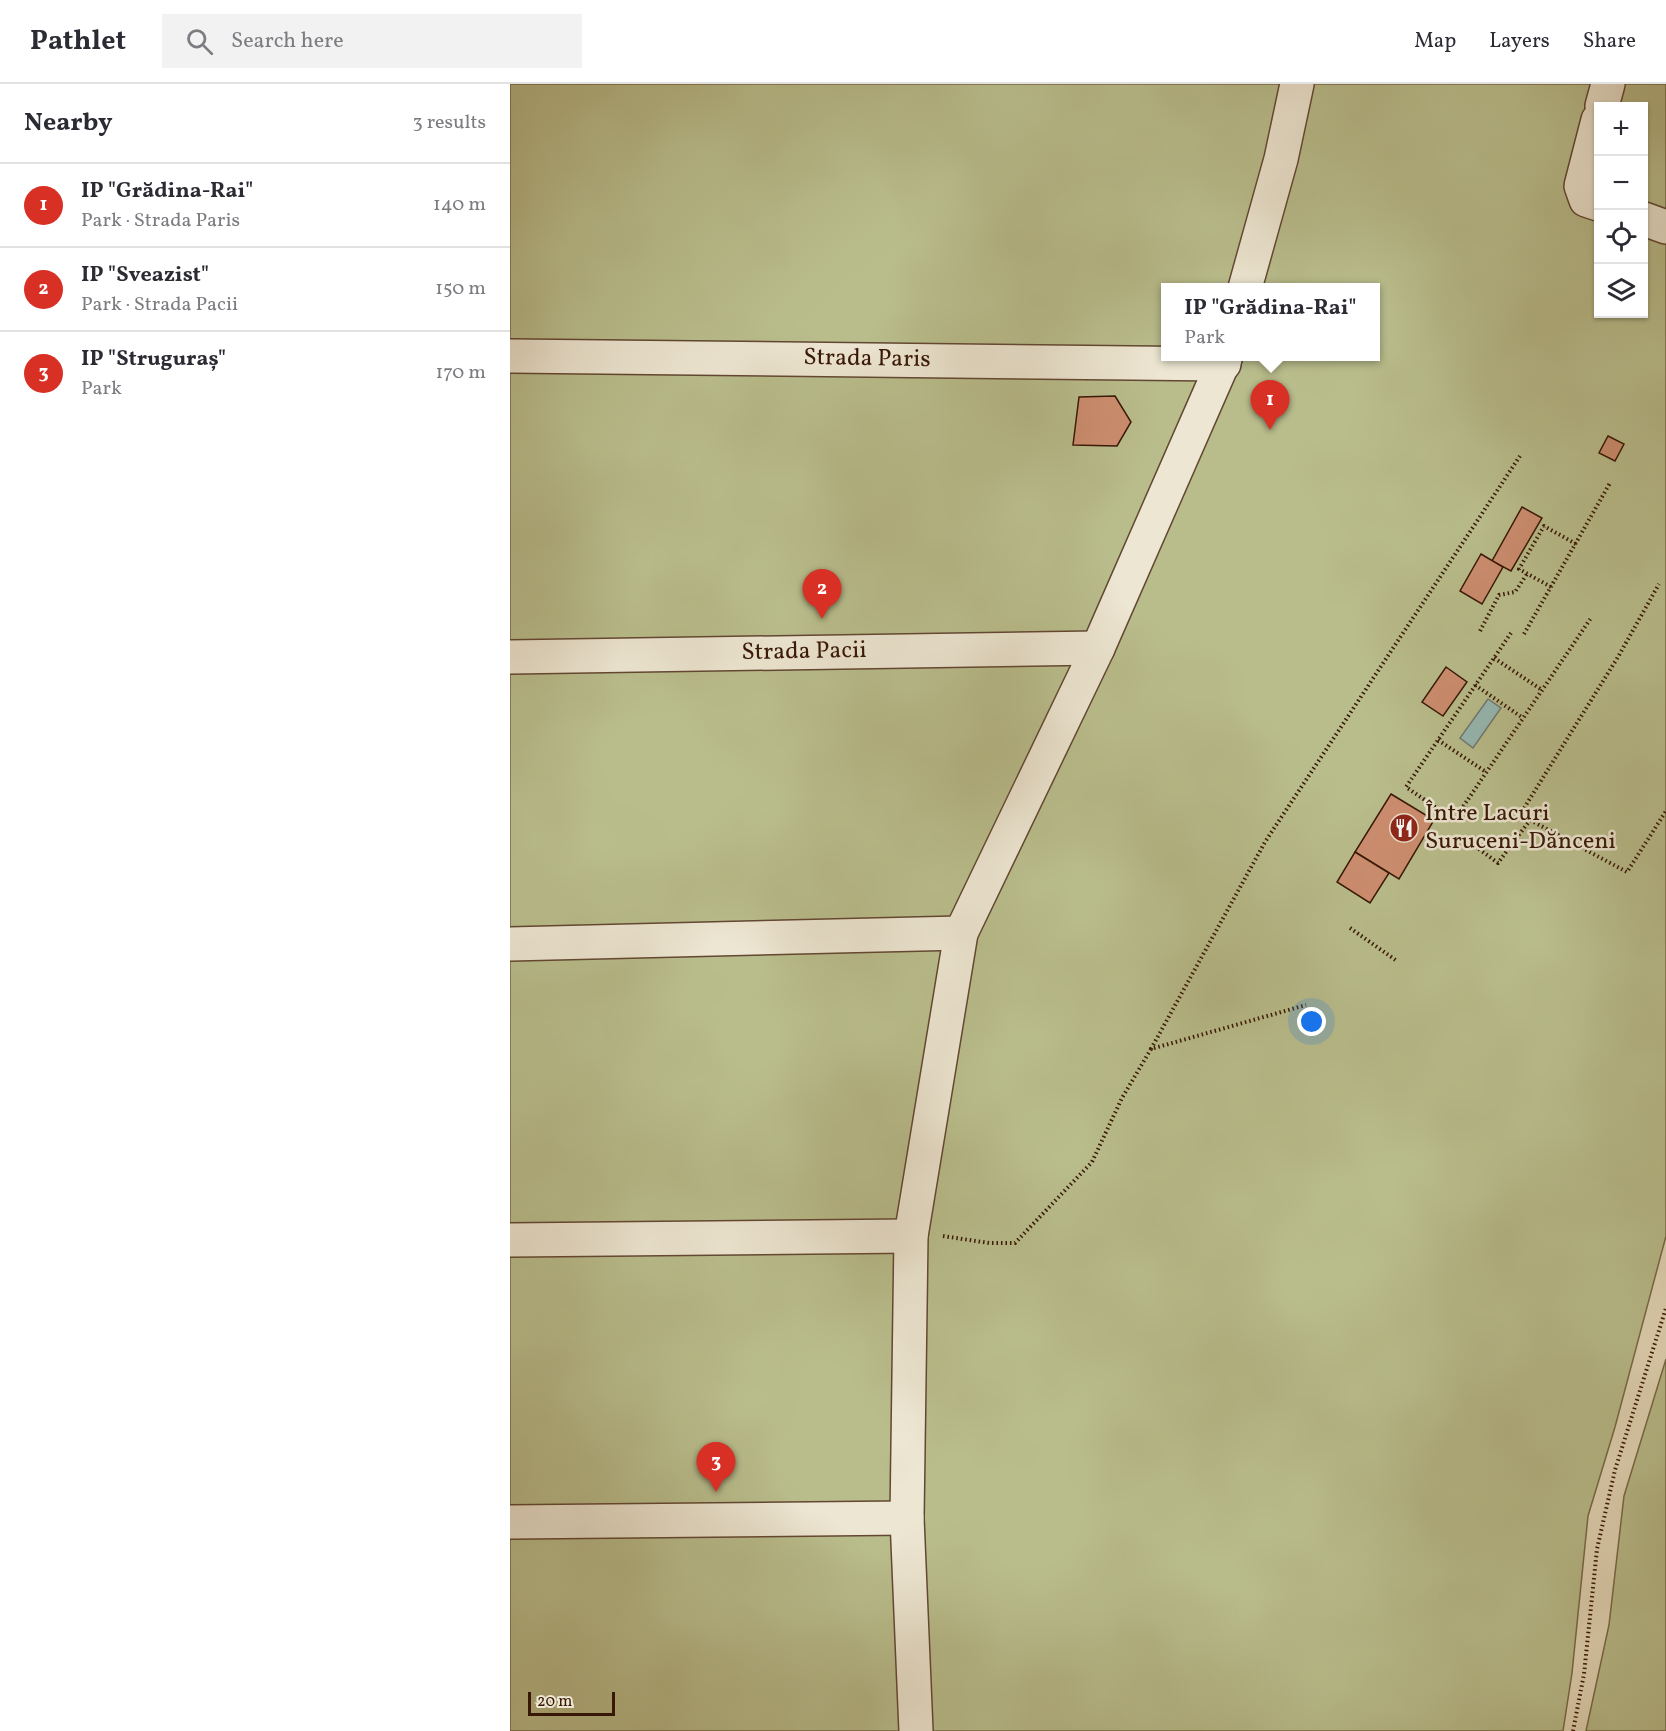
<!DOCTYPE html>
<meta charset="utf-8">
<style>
:root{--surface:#fff;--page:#f2f2f3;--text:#2b2b33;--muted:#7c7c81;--line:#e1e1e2;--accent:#d93025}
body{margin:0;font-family:Vollkorn,serif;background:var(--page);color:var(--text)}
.controls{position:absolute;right:18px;top:18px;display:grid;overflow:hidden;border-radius:0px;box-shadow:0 2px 4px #0004}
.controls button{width:54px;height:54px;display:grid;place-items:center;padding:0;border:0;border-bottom:2px solid var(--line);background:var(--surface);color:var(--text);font:30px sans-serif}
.scale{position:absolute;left:18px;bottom:15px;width:87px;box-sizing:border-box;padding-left:6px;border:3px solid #371705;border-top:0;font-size:16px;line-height:21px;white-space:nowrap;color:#371705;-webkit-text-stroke:4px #ede6d2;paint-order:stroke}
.you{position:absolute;left:802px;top:938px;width:21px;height:21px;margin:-15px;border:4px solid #fff;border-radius:50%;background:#1a73e8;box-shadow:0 0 0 9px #1a73e833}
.badge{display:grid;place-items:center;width:39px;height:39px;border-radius:50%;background:var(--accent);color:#fff;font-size:20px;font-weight:700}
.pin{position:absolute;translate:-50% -50px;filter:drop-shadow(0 2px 3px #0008)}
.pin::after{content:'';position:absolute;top:32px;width:21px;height:18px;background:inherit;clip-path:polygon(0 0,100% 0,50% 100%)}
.popup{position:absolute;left:651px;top:199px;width:219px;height:78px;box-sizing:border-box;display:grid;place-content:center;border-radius:0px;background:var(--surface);filter:drop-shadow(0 2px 4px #0005);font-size:20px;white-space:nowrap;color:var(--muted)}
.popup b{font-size:22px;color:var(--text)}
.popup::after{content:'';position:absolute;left:50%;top:100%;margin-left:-12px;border:12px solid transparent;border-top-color:var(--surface)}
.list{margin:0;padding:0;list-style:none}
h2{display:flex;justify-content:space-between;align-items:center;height:78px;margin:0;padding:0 24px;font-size:26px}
h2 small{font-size:20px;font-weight:400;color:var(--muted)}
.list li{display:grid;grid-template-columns:39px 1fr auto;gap:18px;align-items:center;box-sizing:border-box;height:84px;padding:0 24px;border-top:2px solid var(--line)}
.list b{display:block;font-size:22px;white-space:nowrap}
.list p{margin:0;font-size:20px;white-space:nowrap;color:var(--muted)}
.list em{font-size:20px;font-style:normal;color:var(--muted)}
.icon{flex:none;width:33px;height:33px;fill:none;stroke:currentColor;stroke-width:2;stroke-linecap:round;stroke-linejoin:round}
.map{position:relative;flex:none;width:1156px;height:1647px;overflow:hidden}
header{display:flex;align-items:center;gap:36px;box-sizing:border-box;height:84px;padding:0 30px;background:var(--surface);border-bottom:2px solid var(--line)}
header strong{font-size:28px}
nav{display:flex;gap:33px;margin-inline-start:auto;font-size:21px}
.search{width:420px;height:54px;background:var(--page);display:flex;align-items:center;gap:15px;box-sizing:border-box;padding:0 21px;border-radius:0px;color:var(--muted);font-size:22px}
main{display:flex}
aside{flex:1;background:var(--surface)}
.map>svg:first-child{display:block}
</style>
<header>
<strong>Pathlet</strong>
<div class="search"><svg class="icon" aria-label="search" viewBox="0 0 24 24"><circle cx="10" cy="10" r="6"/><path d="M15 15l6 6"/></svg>Search here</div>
<nav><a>Map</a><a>Layers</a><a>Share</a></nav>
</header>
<main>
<aside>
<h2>Nearby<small>3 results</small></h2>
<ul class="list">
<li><span class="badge">1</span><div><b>IP &quot;Grădina-Rai&quot;</b><p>Park · Strada Paris</p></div><em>140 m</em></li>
<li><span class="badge">2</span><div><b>IP &quot;Sveazist&quot;</b><p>Park · Strada Pacii</p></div><em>150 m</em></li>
<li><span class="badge">3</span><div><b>IP &quot;Struguraș&quot;</b><p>Park</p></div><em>170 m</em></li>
</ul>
</aside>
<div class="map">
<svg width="1156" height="1647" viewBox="0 0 1156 1647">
<rect width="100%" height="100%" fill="#e4d8b9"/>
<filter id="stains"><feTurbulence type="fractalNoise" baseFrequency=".00333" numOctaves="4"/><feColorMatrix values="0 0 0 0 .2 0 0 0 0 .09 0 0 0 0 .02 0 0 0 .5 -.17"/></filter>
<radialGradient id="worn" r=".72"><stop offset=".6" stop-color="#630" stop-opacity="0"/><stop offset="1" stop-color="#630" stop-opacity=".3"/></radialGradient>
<!-- green -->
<g fill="#b9bd8c" stroke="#786a48" stroke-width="1.5" fill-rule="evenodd">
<path d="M0,0H1156V1152L1105,1343L1078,1432L1062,1589L1053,1647H0ZM1088,22H1134V230H1088ZM655,204H865V272H655Z"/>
<polygon points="1156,1275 1156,1647 1076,1647 1099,1541 1114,1412"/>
</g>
<!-- water -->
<polygon fill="#96b9b5" stroke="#70786f" stroke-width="1.5" points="978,615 991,624 963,664 950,654"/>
<!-- building -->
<g fill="#cd8e70" stroke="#371705" stroke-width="1.5">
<polygon points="605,312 621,338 607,362 563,361 569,313"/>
<polygon points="1098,352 1114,360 1105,377 1089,369"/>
<polygon points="1012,423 1032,434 1001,487 982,477"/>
<polygon points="971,470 993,483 972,520 950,507"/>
<polygon points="936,583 957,598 933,632 912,618"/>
<polygon points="881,710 924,736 889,795 845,768"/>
<polygon points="845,768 879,789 860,819 827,798"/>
</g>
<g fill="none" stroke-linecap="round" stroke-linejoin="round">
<!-- minor casing -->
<g stroke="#624732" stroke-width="36">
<g id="minor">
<polyline points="1092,22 1098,0"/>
<polyline points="1088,36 1071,102 1076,116 1088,120"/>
<polyline points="1134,135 1156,143"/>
<polyline points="735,204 771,75 787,0"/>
<polyline points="0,272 714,280"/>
<polyline points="0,573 588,564"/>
<polyline points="0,860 451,849"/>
<polyline points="0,1156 401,1152"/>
<polyline points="0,1438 397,1434"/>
<polyline points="406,1647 397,1434 401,1152 451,849 588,564 716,272"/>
</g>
</g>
<!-- path -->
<g stroke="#371705" stroke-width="4" stroke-dasharray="1.5 3" stroke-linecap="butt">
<polyline points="1041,503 1009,485 1034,442 1066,460"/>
<polyline points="970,547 989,511 1005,508 1017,490"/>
<polyline points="1001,549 896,703 944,736 1081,534"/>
<polyline points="1014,550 1100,399"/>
<polyline points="984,574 1032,606"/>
<polyline points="965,601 1013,634"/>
<polyline points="928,656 976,688"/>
<polyline points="1020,736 1117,788 1156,727"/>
<polyline points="958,757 988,779 1020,736 1011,729 1108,573 1149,500"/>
<polyline points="840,844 887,877"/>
<polyline points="641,965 755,758 1010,372"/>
<polyline points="433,1152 479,1159 505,1159 582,1078 612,1014 641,965 796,921"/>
<polyline points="1063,1647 1074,1590 1087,1465 1105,1386 1156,1224"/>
</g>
<!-- minor -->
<use href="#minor" stroke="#ede6d2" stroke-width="33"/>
</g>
<!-- icons -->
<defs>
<g id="restaurant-disc" transform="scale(1.5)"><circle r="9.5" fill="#8f2418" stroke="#ede6d2"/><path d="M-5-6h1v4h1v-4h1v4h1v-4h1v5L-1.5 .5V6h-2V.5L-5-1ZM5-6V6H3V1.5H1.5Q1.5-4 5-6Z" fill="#fff"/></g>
</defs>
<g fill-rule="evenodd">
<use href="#restaurant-disc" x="894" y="744"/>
</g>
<g text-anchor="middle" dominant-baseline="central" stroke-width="5" stroke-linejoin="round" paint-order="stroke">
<!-- street labels -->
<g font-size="24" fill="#371705" stroke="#ede6d2">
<text transform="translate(357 275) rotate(1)">Strada Paris</text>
<text transform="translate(294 568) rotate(-1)">Strada Pacii</text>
</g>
<!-- poi labels -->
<g font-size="24" fill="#371705" stroke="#ede6d2" text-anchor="start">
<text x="915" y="730">Între Lacuri<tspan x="915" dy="28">Suruceni-Dănceni</tspan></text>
</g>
</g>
<rect width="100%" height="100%" filter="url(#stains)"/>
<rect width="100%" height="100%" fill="url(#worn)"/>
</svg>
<div class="controls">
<button>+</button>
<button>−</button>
<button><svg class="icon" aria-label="locate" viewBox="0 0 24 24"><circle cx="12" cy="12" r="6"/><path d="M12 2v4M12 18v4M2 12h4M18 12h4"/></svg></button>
<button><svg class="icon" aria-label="layers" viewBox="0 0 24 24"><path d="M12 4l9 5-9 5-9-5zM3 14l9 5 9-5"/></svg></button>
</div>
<div class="scale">20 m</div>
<div class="you"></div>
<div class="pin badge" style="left:760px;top:346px">1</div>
<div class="popup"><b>IP &quot;Grădina-Rai&quot;</b>Park</div>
<div class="pin badge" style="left:312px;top:535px">2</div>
<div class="pin badge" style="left:206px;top:1408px">3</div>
</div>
</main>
